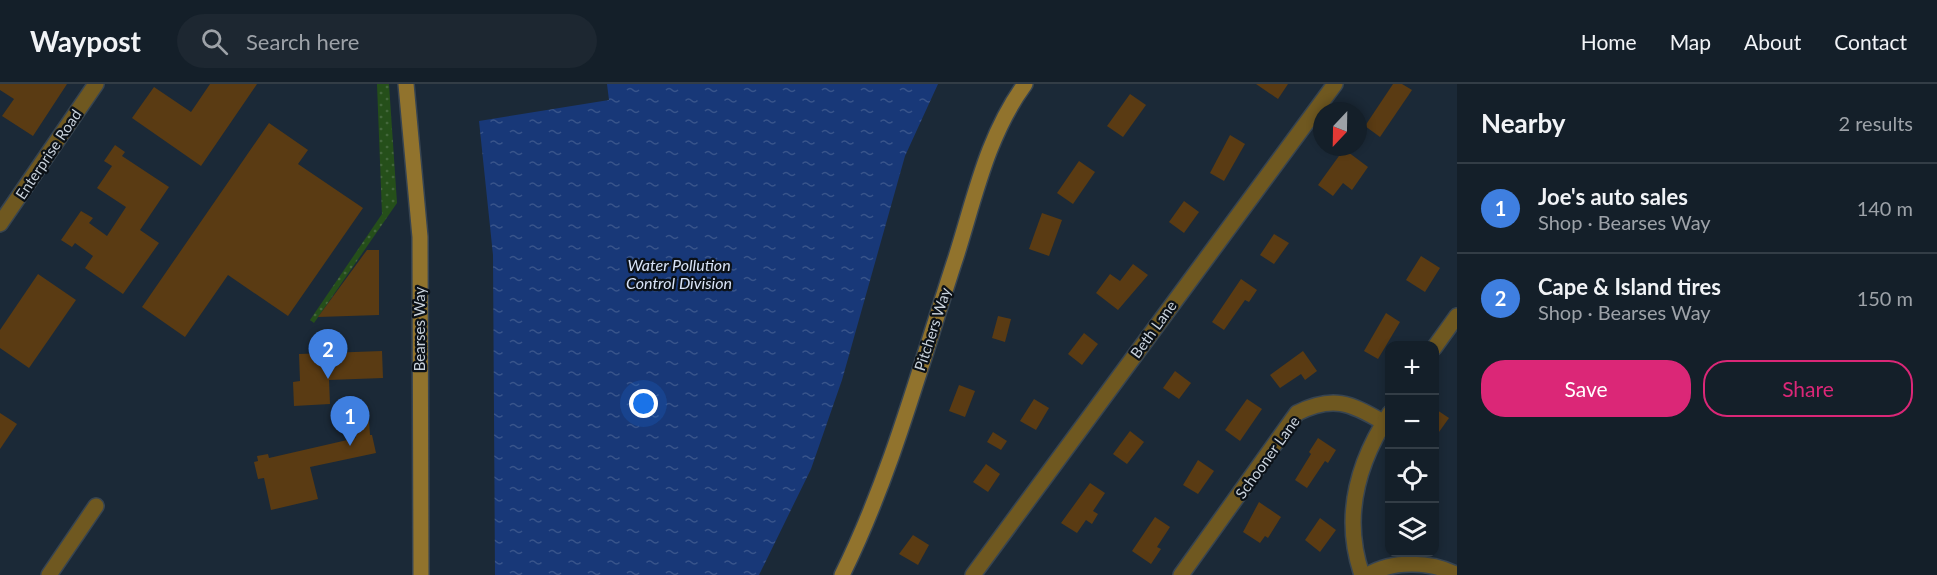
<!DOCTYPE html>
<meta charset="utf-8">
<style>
:root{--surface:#141f29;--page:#1d2731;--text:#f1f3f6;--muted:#9da2a8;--line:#333d46;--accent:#db2777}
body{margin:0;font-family:Lato,sans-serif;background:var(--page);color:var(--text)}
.controls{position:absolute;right:18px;bottom:18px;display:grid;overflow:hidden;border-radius:12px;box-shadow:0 3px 9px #0003}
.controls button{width:54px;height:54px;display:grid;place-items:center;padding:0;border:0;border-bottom:2px solid var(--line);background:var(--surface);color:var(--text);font:30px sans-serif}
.compass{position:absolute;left:1313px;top:18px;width:54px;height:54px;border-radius:50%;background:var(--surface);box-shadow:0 3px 9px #0003;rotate:202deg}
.you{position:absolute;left:644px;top:320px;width:21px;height:21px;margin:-15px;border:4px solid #fff;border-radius:50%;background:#1a73e8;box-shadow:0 0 0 9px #1a73e833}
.badge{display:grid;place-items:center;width:39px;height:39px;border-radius:50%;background:var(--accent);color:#fff;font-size:20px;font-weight:700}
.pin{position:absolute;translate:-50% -50px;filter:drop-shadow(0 2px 3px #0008)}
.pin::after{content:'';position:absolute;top:32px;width:21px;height:18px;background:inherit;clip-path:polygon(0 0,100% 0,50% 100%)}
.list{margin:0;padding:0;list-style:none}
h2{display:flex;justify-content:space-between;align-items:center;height:78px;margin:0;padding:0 24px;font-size:26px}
h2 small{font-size:20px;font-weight:400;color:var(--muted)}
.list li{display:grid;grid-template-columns:39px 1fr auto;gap:18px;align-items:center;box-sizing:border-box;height:90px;padding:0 24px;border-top:2px solid var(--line)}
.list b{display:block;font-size:22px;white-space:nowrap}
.list p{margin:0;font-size:20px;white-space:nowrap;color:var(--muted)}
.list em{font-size:20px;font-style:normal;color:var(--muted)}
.actions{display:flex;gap:12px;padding:18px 24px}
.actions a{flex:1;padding:14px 0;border:2px solid var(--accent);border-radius:24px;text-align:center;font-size:21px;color:var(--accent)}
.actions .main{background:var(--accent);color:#fff}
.icon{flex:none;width:33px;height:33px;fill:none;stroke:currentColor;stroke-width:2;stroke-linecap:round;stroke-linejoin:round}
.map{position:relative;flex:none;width:1457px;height:491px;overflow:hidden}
header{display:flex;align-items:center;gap:36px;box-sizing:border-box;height:84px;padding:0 30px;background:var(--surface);border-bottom:2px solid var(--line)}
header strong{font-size:28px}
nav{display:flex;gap:33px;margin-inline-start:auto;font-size:21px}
.search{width:420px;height:54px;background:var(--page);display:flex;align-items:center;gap:15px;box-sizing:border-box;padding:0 21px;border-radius:33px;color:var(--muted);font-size:22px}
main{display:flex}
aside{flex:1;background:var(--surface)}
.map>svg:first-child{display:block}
</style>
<header>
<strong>Waypost</strong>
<div class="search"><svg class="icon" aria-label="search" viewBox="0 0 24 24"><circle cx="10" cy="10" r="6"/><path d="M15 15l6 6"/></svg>Search here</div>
<nav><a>Home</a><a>Map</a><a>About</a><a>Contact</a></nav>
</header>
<main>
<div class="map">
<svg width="1457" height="491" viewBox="0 0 1457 491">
<defs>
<pattern id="grass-dots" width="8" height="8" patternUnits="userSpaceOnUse" patternTransform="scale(1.5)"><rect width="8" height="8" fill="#254f1a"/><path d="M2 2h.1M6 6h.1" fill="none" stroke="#43673b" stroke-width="1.8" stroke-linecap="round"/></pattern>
<pattern id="water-ripples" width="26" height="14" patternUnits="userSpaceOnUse" patternTransform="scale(1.5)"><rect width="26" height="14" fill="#183878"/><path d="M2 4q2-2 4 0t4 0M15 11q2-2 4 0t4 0" fill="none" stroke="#38548b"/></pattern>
</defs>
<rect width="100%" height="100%" fill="#1b2937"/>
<!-- grass -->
<polygon fill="url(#grass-dots)" points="377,0 389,0 397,119 314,239 310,236 382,130"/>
<!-- water -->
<polygon fill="url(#water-ripples)" points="607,0 938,0 905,72 842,296 811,385 759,491 495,491 493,171 479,37 609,16"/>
<!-- building -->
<g fill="#5a3b13">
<polygon points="0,0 67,0 33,52 2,32 14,15 0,6"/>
<polygon points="210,0 257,0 201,82 132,34 154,3 191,28"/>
<polygon points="1256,0 1288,0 1278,15"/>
<polygon points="1393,0 1402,0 1412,6 1380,53 1365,42"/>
<polygon points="1130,10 1146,21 1123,53 1107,42"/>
<polygon points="269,39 308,66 298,80 363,124 288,232 228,191 185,253 142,223"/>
<polygon points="1230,51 1245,60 1224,97 1210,89"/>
<polygon points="115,61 125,68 122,72 169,103 140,146 159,159 123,210 85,184 93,172 75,159 72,163 61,156 81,127 93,134 89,139 107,152 126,123 97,104 112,82 104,77"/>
<polygon points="1344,65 1368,83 1352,106 1343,99 1333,112 1318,101"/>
<polygon points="1079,77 1095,88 1073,120 1057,109"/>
<polygon points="1184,117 1199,128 1184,149 1169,138"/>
<polygon points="1042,129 1062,136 1049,172 1029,165"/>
<polygon points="1274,150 1289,159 1274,180 1260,171"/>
<polygon points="367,166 379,166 379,231 318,233"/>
<polygon points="1421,172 1440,184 1425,208 1406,196"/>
<polygon points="1133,180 1148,191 1118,226 1096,209 1110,190 1120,197"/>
<polygon points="38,190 76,216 29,284 0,264 0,246"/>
<polygon points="1241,195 1257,206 1249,218 1245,216 1224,246 1212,238"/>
<polygon points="1386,229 1400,238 1378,275 1364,267"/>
<polygon points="998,232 1011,235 1005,258 992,254"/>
<polygon points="1084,249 1098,260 1082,281 1068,270"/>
<polygon points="382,267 383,294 329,296 330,320 294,322 293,298 300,297 299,270"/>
<polygon points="1303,267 1317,287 1305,296 1301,290 1280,304 1270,291"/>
<polygon points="1175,287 1191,299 1179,315 1163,304"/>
<polygon points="959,301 975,307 965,333 949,327"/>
<polygon points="1034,315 1049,324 1036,346 1020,337"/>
<polygon points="1247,315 1262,325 1240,357 1225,346"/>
<polygon points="355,322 368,322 370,351 372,351 376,369 310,383 318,415 271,426 264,394 258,395 254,378 258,377 257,372 268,370 269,374 356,354"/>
<polygon points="1434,324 1449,334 1434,355"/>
<polygon points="0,329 17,340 0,365"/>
<polygon points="1130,347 1144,358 1127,380 1113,370"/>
<polygon points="993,348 1007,357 1001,366 987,358"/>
<polygon points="1318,354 1336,366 1328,379 1325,377 1307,404 1295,396 1311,370 1309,368"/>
<polygon points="1198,376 1214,387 1198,410 1183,401"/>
<polygon points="986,380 1000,390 988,408 973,398"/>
<polygon points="1090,399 1105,409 1093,427 1098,430 1092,440 1086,436 1077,449 1061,439"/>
<polygon points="1259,418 1281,433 1268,454 1265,452 1260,459 1243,448"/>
<polygon points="1155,433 1170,443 1157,463 1161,465 1151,480 1132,467"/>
<polygon points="1320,434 1336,446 1320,468 1305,456"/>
<polygon points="913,451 929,461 918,481 899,470"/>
</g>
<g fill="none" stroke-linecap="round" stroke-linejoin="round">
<!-- street casing -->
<g stroke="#374451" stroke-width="18">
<g id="street">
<polyline points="0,140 96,0"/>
<polyline points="1434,264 1457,232"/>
<polyline points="49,491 96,422"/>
<polyline points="973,491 1335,0"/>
<path d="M1181,491L1297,329C1333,311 1350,319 1383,338"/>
<path d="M1362,491C1342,433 1357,379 1390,329"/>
<path d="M1368,491C1393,476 1432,477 1457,491"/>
</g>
</g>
<!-- secondary casing -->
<g stroke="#374451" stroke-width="18">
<g id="secondary">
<polyline points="406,0 420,153 421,491"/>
<path d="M842,491C892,390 921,279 956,173C975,113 987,52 1025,0"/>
</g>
</g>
<!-- street -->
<use href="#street" stroke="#6f5820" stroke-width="15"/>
<!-- secondary -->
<use href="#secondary" stroke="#91732d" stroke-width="15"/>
</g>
<g text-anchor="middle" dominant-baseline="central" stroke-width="4.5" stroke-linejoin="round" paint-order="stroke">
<!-- street labels -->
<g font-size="15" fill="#c9d2dc" stroke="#0b1118">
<text transform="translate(48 70) rotate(-56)">Enterprise Road</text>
<text transform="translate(419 245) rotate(-90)">Bearses Way</text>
<text transform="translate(932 245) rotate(-72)">Pitchers Way</text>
<text transform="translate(1153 245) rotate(-54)">Beth Lane</text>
<text transform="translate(1267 373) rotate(-54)">Schooner Lane</text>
</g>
<!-- water labels -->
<g font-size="16" font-style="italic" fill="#d9e4f8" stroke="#0b1118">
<text x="679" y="180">Water Pollution<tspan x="679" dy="18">Control Division</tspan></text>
</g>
</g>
</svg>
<div class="controls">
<button>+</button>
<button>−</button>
<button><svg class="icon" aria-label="locate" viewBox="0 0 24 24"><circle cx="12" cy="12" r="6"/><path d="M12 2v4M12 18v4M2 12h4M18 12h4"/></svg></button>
<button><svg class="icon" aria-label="layers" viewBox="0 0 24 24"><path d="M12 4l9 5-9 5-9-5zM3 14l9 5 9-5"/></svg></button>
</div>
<svg class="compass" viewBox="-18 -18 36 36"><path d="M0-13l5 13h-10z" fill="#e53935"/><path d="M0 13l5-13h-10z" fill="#9da2a8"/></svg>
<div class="you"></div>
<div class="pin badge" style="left:350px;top:362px;background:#3f7fe0">1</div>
<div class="pin badge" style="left:328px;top:295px;background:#3f7fe0">2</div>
</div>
<aside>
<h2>Nearby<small>2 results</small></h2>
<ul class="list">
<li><span class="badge" style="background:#3f7fe0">1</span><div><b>Joe's auto sales</b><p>Shop · Bearses Way</p></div><em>140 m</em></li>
<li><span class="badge" style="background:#3f7fe0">2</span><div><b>Cape &amp; Island tires</b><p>Shop · Bearses Way</p></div><em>150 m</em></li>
</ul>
<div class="actions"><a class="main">Save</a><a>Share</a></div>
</aside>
</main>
